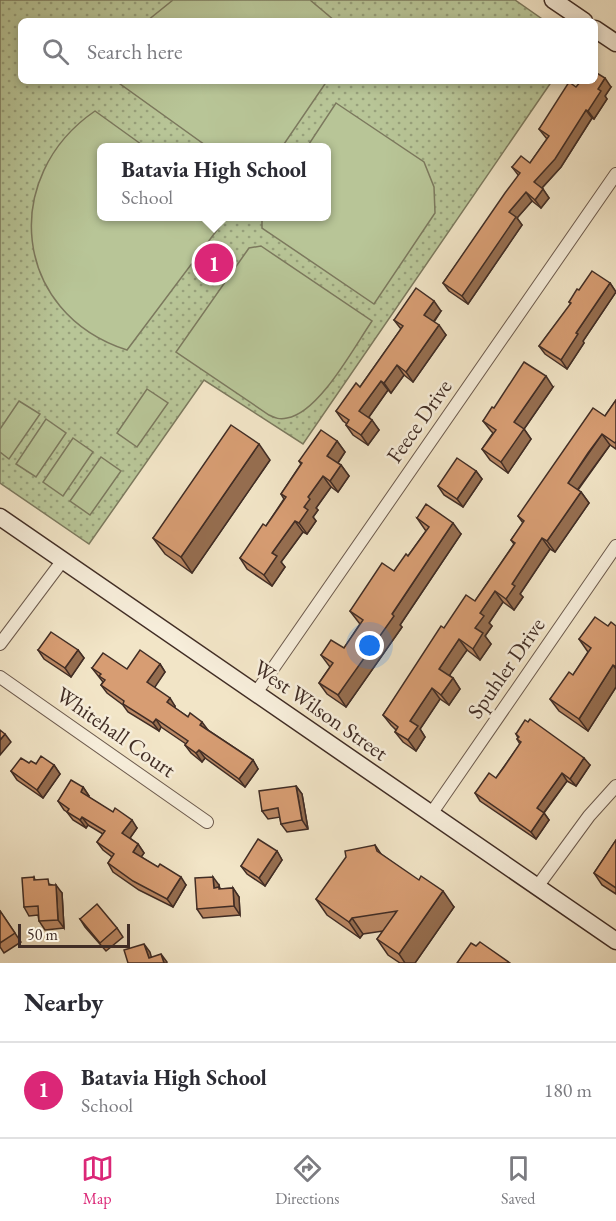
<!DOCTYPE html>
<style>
:root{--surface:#fff;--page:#f2f2f3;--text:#2b2b33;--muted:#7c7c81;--line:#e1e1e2;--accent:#db2777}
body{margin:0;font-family:"EB Garamond",serif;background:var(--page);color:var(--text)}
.scale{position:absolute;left:18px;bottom:15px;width:112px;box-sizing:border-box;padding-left:6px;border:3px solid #412d25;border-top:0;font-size:16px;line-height:21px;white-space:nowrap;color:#412d25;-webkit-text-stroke:4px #f7eedb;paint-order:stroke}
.you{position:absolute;left:370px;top:646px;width:21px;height:21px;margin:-15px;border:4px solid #fff;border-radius:50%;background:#1a73e8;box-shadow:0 0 0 9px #1a73e833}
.badge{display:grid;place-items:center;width:39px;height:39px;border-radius:50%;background:var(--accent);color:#fff;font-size:20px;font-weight:700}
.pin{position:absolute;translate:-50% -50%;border:3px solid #fff;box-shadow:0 2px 6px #0006}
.popup{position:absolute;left:97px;top:143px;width:234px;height:78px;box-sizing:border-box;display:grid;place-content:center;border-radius:9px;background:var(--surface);filter:drop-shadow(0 2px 4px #0005);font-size:20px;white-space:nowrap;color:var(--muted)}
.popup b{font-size:22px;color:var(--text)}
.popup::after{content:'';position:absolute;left:50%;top:100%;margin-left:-12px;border:12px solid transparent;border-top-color:var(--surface)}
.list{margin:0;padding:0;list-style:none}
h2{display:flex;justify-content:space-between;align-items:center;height:78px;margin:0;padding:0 24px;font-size:26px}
h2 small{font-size:20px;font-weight:400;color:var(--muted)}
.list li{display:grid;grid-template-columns:39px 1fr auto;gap:18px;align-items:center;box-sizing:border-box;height:96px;padding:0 24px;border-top:2px solid var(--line)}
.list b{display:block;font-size:22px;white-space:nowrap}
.list p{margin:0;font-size:20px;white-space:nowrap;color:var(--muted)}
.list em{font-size:20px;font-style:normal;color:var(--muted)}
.icon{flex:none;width:33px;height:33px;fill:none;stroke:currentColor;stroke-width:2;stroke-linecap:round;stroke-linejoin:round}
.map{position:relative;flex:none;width:616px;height:963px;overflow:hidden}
.search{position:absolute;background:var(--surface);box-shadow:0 3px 9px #0003;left:18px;right:18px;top:18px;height:66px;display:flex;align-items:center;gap:15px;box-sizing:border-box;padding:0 21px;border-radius:9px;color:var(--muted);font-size:22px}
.sheet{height:174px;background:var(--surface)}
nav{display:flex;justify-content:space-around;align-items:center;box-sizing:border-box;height:84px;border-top:2px solid var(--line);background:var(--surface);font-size:16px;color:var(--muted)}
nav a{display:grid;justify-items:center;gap:3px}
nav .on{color:var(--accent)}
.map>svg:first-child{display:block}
</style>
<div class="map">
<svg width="616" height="963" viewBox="0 0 616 963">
<defs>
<pattern id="grass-dots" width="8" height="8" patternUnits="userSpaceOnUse" patternTransform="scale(1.5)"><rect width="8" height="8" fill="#b8c597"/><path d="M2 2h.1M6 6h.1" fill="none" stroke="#97a07b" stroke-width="1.8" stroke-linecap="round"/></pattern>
</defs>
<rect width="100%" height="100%" fill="#f2e5c7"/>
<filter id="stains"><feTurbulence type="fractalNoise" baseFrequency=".00333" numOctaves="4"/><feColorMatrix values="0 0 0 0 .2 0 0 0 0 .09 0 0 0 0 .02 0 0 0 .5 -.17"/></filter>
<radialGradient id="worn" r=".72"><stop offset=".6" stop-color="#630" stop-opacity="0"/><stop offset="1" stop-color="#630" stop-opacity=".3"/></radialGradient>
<!-- grass -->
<path fill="url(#grass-dots)" stroke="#7c795e" stroke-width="1.5" fill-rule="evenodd" d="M0,0H515L545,21H21V81H552L303,444L204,380L89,544L0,483ZM101,148H326V216H101Z"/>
<!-- garden -->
<g fill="#b8c597" stroke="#7c795e" stroke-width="1.5">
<polygon points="173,0 310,0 335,21 147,21"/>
<polygon points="116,81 327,81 282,147 208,147"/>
<polygon points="336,103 424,162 434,187 435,213 374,304 262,228 262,217 326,216 326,148 307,147"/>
<path d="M95,111L145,147L101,148V216L218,217L220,226L127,350C12,313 0,176 95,111Z"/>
<path d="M261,246L372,321C354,347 319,413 287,418C280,420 275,418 269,415L176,352L249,248Z"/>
<polygon points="147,389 168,403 137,447 117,433"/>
<polygon points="19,401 40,414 9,459 0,452 0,429"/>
<polygon points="46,419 66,433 36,477 16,464"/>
<polygon points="73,438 93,452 63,496 43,482"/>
<polygon points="101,457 121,471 90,515 70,501"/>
</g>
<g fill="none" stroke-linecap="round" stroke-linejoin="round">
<!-- minor casing -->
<g stroke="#6d5b4e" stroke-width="14">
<g id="minor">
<polyline points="0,644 63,560"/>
<polyline points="0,677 207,822"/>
<polyline points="256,693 616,174"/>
<polyline points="431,814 616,546"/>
<polyline points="537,887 589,816 616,786"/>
</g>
</g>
<!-- secondary casing -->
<g stroke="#412d25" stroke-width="19">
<g id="secondary">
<polyline points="553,0 584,21"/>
<polyline points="595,29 616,43"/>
<polyline points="0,517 616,941"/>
</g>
</g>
<!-- minor -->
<use href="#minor" stroke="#f7eedb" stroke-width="12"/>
<!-- secondary -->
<use href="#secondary" stroke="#f7eedb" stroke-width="16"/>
</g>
<!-- wall -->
<g fill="#b98763" stroke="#412d25" stroke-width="1.5">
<polygon points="576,87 611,87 605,96 607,99 594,119 592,118 561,167 542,188 549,198 541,208 532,201 517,218 522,225 468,304 449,291 443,283 519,176 512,167 530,163 547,139 539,129"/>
<polygon points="610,283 616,292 583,341 584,343 567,369 545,354 539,346 571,304 569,302 579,290"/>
<polygon points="441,311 434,322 446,335 413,382 404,375 391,393 388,390 369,417 379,430 368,445 353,435 346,425 347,424 343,421 336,411 360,387 401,329 394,320"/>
<polygon points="553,387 524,429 531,439 508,473 490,460 482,449 493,433 491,431 483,421 494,408"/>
<polygon points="616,400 616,449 610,445 578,490 581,492 589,503 555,552 550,549 520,594 523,597 514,610 503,602 489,623 492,626 485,636 491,644 480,660 467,650 449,675 453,678 460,689 449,705 440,699 420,729 425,737 416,751 403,742 395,732 396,730 391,725 383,715 444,628 475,601 514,544 511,540 523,523 518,516 605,416"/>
<polygon points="337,441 345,452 338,463 341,465 349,476 338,492 331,487 316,508 318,510 313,517 316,521 307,534 303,532 281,562 285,567 272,586 247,569 240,558 266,526 284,499 281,494 301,464 299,461"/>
<polygon points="270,460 192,573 165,554 153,538"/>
<polygon points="476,471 482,479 463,507 444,495 438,486"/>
<polygon points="417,518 461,534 400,625 402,627 346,707 327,694 319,683 330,667 321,655 344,648 360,624 350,611 394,571 408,556 426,531"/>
<polygon points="608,626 616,626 616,687 588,731 559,711 550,699 573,675 588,652 579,639"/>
<polygon points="38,650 78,650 84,658 71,677 44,659"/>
<polygon points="160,664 165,672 154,687 175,706 175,708 253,760 258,769 245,787 205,758 202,762 191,753 185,745 186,744 161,727 159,731 128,712 123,705 107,693 101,685 103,682 92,668 127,669"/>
<polygon points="516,734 590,765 576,786 567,781 544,813 549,820 536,839 480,801 475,793 496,778 520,744 517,739 518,738"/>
<polygon points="29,763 54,765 60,774 43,798 17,780 11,771"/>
<polygon points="296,786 302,794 308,829 287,832 281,824 280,817 268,819 262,811"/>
<polygon points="83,787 89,796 88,797 137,828 130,838 138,844 144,853 141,857 186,885 173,907 139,890 113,872 108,863 112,857 103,850 97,842 103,834 88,825 86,828 73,820 67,812 64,810 58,801"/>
<polygon points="616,840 616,894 602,885 594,873"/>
<polygon points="375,845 381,854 454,907 415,963 400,963 388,955 377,939 383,931 363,934 360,938 327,915 316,899"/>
<polygon points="277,851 282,860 265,886 247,874 241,866"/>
<polygon points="34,877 35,880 52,885 62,893 64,928 45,930 39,921 38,915 29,916 24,907"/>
<polygon points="219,885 220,889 233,888 239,897 240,915 203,918 197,909"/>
<polygon points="0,911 21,942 4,953 0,947"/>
<polygon points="80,919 117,928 123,937 106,951 85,927"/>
</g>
<!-- shaded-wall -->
<g fill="#966e50" stroke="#412d25" stroke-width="1.5">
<polygon points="605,78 611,87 605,96 607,99 594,119 588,111 598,89"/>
<polygon points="586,110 592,118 561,167 540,190 534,182"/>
<polygon points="543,189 549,198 541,208 535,200"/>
<polygon points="526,192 532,201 517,218 522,225 468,304 462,296 509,212"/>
<polygon points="610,283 616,292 583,341 584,343 567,369 561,360 576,333"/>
<polygon points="434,301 441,311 431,325 424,315"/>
<polygon points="439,325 446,335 413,382 406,372"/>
<polygon points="397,365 404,375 391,393 384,383"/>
<polygon points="546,376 553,387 524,429 531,439 508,473 501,462 514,422"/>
<polygon points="381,381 388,390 366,421 359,411"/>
<polygon points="372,420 379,430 368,445 361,435"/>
<polygon points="602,434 610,445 575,493 568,483"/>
<polygon points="337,441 345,452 335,467 327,456"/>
<polygon points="259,444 270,460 192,573 181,557"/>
<polygon points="341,465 349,476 338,492 330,481"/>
<polygon points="476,471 482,479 463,507 457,499"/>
<polygon points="323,476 331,487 316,508 318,510 313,517 316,521 307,534 299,523 308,497"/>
<polygon points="581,492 589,503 555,552 547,541"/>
<polygon points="295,521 303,532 281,562 285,567 272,586 264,575 272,553"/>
<polygon points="453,523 461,534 400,625 402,627 346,707 338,695"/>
<polygon points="542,538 550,549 520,594 523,597 514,610 506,599 512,584"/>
<polygon points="495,591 503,602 489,623 492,626 485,636 491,644 480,660 473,649 475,628 480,613"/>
<polygon points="459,639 467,650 447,679 439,669"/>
<polygon points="78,650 84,658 71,677 65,668"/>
<polygon points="160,664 165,672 153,690 147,682"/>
<polygon points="613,665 616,669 616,687 588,731 579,719"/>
<polygon points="453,678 460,689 449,705 441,695"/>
<polygon points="432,688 440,699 420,729 425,737 416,751 408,740 410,721"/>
<polygon points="170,698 175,706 173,710 167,702"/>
<polygon points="156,719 161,727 159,731 153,723"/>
<polygon points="202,722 208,730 205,734 200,725"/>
<polygon points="5,734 11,742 0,755 0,740"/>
<polygon points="199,750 205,758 202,762 196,753"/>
<polygon points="584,758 590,765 576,786 570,779"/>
<polygon points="253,760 258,769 245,787 239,779"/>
<polygon points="54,765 60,774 43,798 37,790"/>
<polygon points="562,773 567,781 542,815 537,808"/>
<polygon points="296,786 302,794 308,829 302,820"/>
<polygon points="83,787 89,796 86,800 81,792"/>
<polygon points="544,813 549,820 536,839 531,832"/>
<polygon points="82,817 88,825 86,828 80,820"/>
<polygon points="132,820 137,828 128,841 122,833"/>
<polygon points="138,844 144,853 139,860 133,852"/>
<polygon points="277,851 282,860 265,886 259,878"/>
<polygon points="181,877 186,885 173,907 167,899"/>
<polygon points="213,877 219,885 219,887 225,896 214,888"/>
<polygon points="56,885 62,893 64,928 58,920"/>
<polygon points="233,888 239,897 240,915 234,906"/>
<polygon points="443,891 454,907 415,963 405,963 399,954"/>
<polygon points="352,918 363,934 360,938 349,922"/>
<polygon points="144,944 150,952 153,963 149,958"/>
<polygon points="161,954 167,962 167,963 164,963"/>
</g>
<!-- building -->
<g fill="#d79d73" stroke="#412d25" stroke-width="1.5">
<polygon points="595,72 605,78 598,89 601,91 588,111 586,110 555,159 534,182 543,189 535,200 526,192 509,212 516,217 462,296 443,283 505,193 520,173 512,167 521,156 530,163 549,136 539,129 569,82 576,87 581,81 595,81"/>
<polygon points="592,271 610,283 576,333 578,334 561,360 539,346 571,303 569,302 577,289 579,290"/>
<polygon points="416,288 434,301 424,315 439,325 406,372 397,365 384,383 381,381 359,411 372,420 361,435 346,425 349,420 336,411 356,383 360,387 403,326 394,320"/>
<polygon points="524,362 546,376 514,422 524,429 501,462 482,449 496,430 483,421 492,407 494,408"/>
<polygon points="616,400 616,441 615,443 602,434 588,453 568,483 581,492 547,541 542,538 512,584 515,586 506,599 495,591 480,613 484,616 475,628 483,633 473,649 459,639 439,669 453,678 441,695 432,688 410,721 418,726 408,740 395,732 398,727 383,715 441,626 444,628 466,595 475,601 515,543 511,540 524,521 518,516 593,408 605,416"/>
<polygon points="231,425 259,444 181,557 153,538"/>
<polygon points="321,430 337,441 327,456 341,465 330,481 323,476 308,497 310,499 304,507 308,510 299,523 295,521 272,553 277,556 264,575 240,558 263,524 266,526 286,497 281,494 302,463 299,461"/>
<polygon points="457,458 476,471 457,499 438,486"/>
<polygon points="426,504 453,523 392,614 394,616 338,695 319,683 333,663 321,655 331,640 344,648 363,620 350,611 382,563 394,571 406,554 408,556 429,527 417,518"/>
<polygon points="595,617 608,626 611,622 616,626 616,667 613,665 579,719 550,699 569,672 573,675 591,648 579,639"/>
<polygon points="51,632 78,650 65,668 38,650"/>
<polygon points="140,650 160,664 147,682 170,698 167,702 188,717 190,713 202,722 200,725 253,760 239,779 199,750 196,753 185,745 188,741 156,719 153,723 123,704 124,701 101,685 105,680 99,676 101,674 92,668 103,653 127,669"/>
<polygon points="530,719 584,758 570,779 562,773 537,808 544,813 531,832 475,793 489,773 496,778 504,767 521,742 517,739 519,737 516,734 525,720 528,722"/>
<polygon points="0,730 5,734 0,740"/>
<polygon points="41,756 54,765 37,790 11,771 21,758 29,763 31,761 36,764"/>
<polygon points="71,780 83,787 81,792 113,812 115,808 132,820 122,833 138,844 133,852 158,867 160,864 181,877 167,899 133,881 108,863 114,854 97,842 105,831 82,817 80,820 67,812 69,809 58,801"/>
<polygon points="296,786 302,820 281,824 278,808 262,811 259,791"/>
<polygon points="258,839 277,851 259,878 241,866"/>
<polygon points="616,840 616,888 594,873"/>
<polygon points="375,845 377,851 419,880 421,876 443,891 399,954 377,939 397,911 352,918 349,922 316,899 346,857 345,851"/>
<polygon points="34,877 34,880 48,879 49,885 56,885 58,920 39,921 38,906 24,907 22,878"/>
<polygon points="213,877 214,888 219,887 219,889 233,888 234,906 197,909 195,878"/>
<polygon points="97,904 117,928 100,943 80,919"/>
<polygon points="0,911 15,933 0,943"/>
<polygon points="480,942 510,963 457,963 471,943 476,946"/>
<polygon points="144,944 149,958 161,954 164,963 128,963 124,950"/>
</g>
<g text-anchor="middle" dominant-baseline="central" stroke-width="5" stroke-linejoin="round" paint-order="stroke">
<!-- street labels -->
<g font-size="22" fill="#412d25" stroke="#f7eedb">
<text transform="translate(419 421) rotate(-55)">Feece Drive</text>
<text transform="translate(506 668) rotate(-55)">Spuhler Drive</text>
<text transform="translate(321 710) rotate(35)">West Wilson Street</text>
<text transform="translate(116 732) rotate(35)">Whitehall Court</text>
</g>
</g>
<rect width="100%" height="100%" filter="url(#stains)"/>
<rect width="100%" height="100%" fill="url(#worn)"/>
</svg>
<div class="scale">50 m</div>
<div class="you"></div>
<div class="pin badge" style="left:214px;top:263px">1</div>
<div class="popup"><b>Batavia High School</b>School</div>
<div class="search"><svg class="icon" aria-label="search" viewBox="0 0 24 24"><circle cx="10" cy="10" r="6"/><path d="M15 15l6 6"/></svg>Search here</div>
</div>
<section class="sheet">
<h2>Nearby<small></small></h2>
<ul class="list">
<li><span class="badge">1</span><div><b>Batavia High School</b><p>School</p></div><em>180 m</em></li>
</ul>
</section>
<nav>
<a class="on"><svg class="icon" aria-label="map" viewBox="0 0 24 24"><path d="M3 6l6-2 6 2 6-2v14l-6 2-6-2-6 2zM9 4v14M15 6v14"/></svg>Map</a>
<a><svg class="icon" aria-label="directions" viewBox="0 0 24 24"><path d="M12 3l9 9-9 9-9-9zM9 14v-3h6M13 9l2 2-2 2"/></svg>Directions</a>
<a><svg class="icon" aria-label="saved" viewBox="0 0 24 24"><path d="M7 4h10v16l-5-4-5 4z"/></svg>Saved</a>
</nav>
